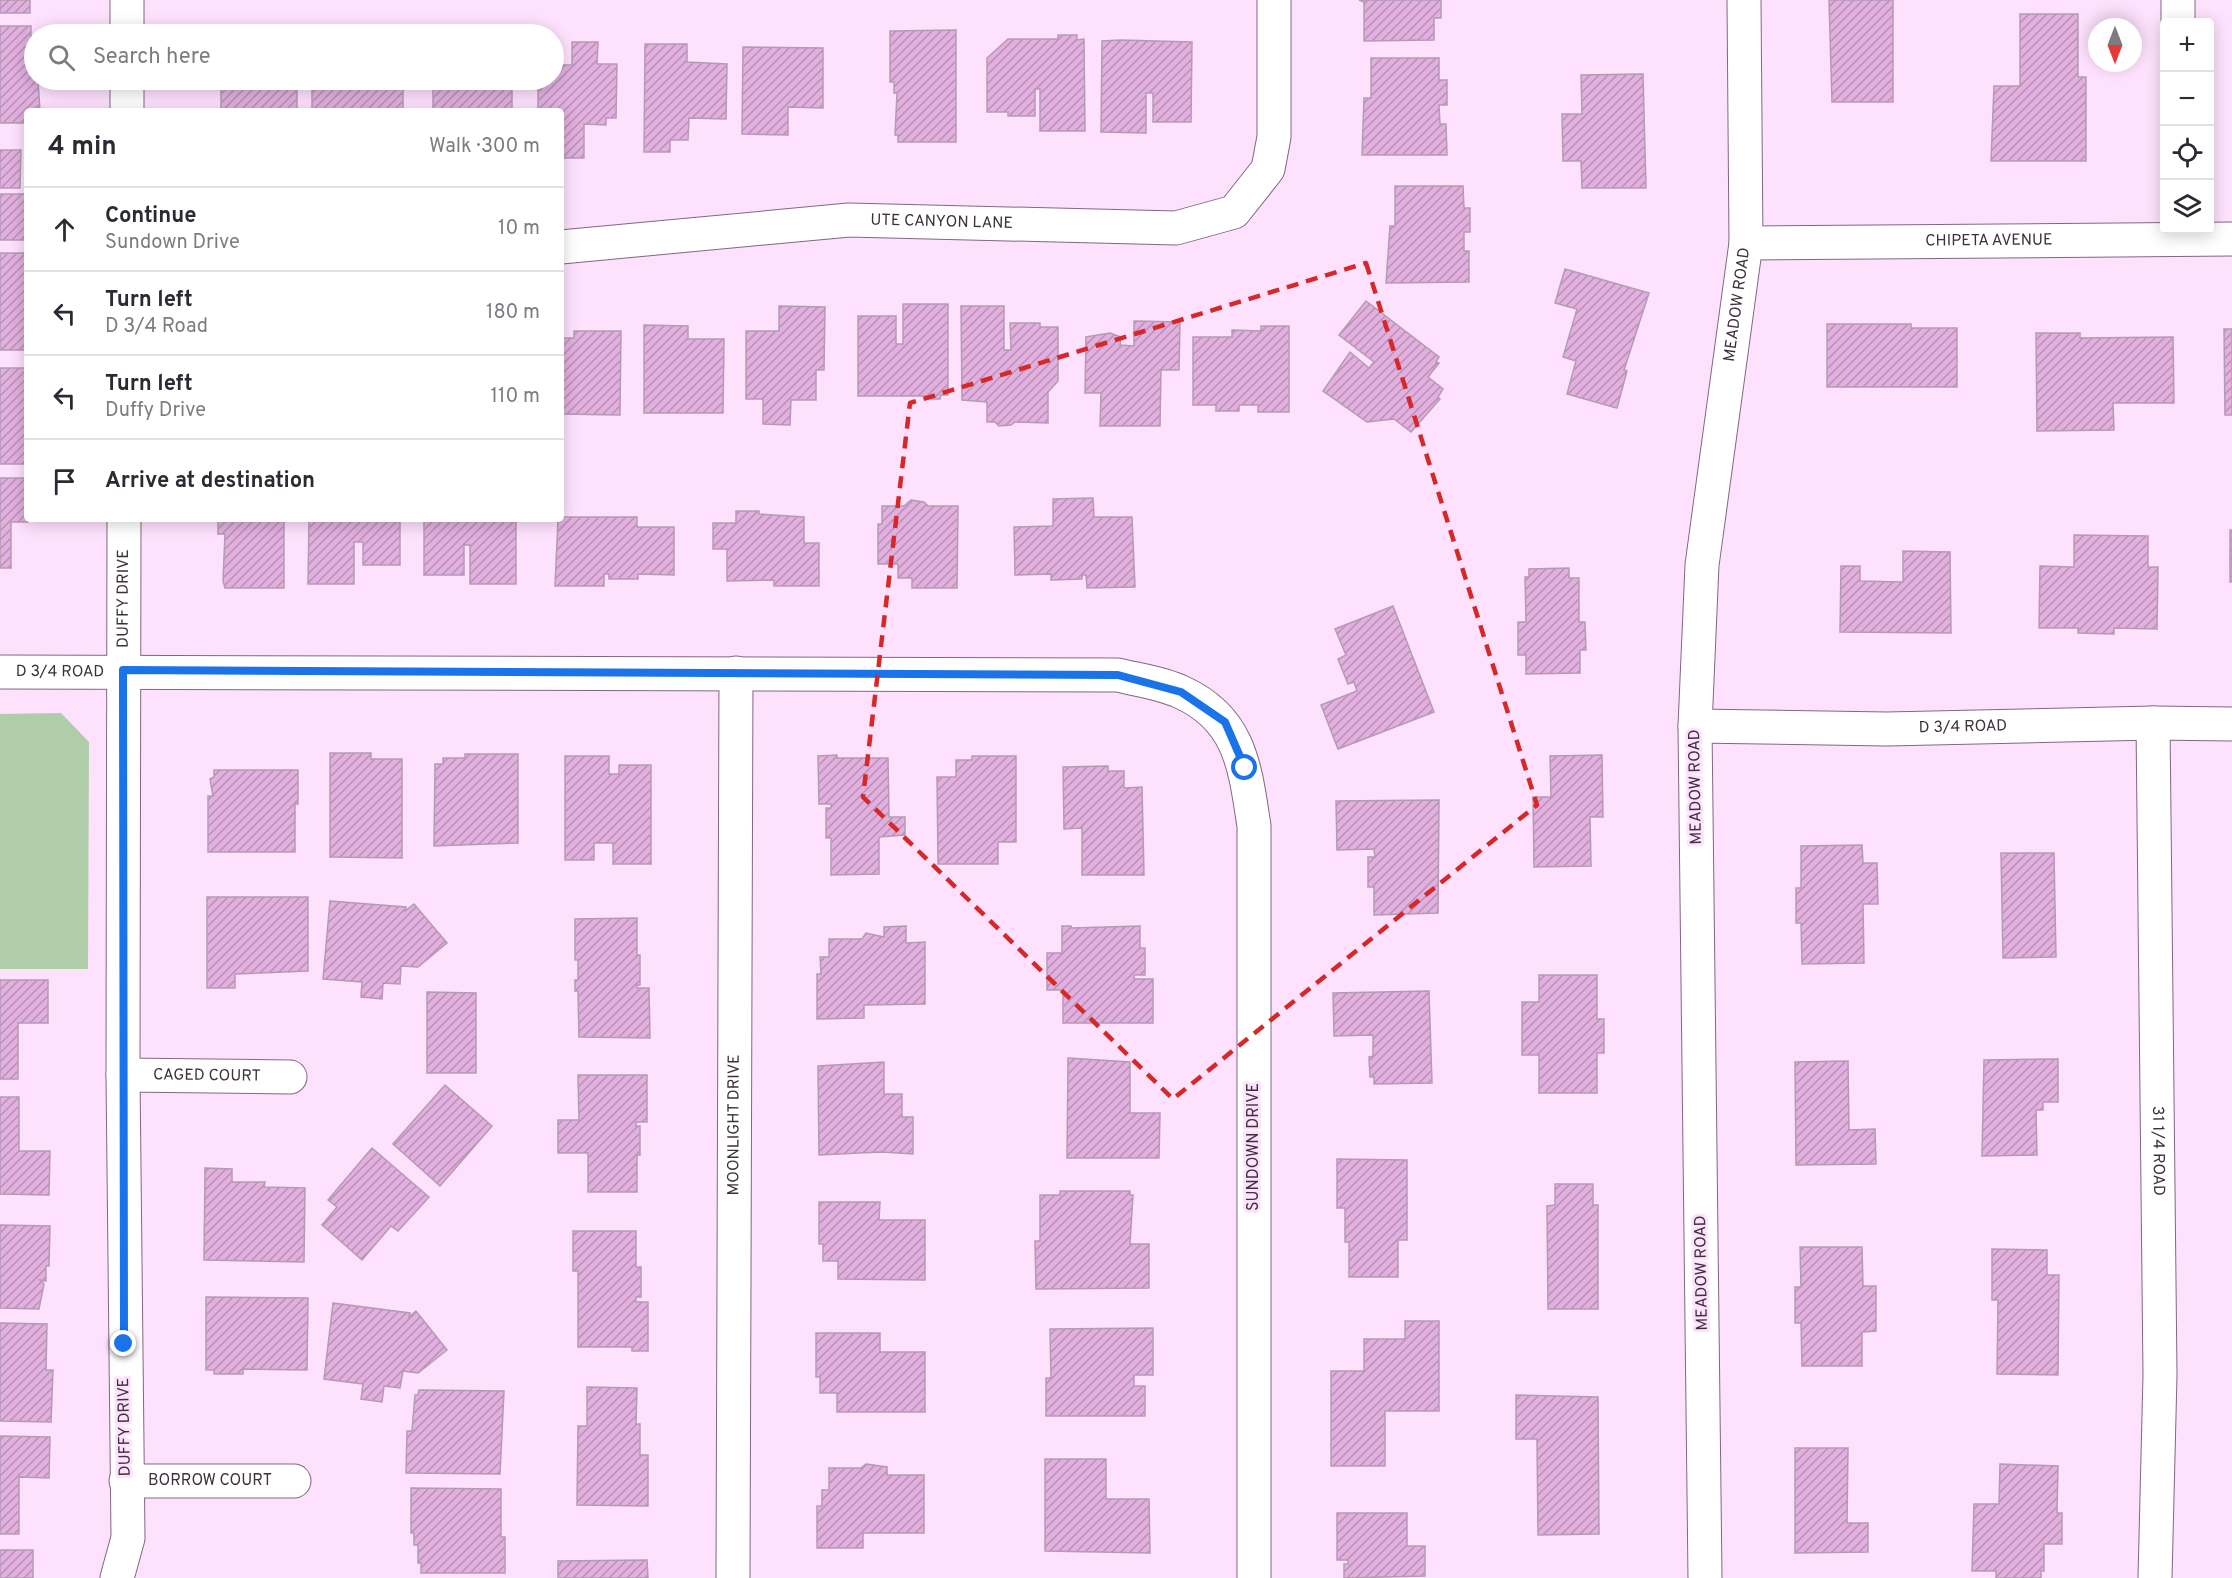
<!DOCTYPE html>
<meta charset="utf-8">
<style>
:root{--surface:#fff;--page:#f2f2f3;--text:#2b2b33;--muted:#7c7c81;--line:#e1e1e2}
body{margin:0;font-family:Overpass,sans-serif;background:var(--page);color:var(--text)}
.controls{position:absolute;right:18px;top:18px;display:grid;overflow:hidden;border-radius:6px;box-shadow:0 3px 15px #0003}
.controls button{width:54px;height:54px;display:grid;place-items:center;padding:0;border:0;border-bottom:2px solid var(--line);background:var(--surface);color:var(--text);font:30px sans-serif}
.compass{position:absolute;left:2088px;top:18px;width:54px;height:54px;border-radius:50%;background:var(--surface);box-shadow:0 3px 15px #0003;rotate:180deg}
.stop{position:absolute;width:18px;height:18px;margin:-14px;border:4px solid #1a73e8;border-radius:50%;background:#fff}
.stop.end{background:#1a73e8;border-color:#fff;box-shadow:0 2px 6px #0008}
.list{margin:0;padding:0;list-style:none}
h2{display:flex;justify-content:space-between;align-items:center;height:78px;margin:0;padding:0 24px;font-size:26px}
h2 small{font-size:20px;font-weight:400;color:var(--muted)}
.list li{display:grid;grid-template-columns:39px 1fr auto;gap:18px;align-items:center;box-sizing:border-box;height:84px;padding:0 24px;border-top:2px solid var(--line)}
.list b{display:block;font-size:22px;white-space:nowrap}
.list p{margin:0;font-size:20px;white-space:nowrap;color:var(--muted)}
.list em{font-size:20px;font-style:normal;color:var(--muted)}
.icon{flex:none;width:33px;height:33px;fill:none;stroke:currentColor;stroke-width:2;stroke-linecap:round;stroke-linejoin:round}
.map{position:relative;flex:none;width:2232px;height:1578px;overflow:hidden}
.search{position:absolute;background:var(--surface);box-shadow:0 3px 15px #0003;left:24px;top:24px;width:540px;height:66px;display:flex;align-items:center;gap:15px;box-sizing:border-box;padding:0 21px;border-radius:33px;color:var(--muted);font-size:22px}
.panel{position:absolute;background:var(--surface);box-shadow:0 3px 15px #0003;left:24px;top:108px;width:540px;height:414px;border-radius:6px}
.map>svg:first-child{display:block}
</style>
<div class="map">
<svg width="2232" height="1578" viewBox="0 0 2232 1578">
<defs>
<pattern id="building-hatch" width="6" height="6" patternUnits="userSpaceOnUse" patternTransform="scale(1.5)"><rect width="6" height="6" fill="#e2b0df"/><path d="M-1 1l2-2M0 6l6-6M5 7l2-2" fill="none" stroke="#b890b6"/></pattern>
</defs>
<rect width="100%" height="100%" fill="#fee1fc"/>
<!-- green -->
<polygon fill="#afcda9" points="61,713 89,742 88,969 0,969 0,714"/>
<!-- building -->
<g fill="url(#building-hatch)" stroke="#b59ab4" stroke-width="1.5">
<rect x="0" y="0" width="30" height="13"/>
<polygon points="1359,0 1441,0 1441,18 1434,18 1434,40 1364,41 1364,2"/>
<polygon points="1829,0 1893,0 1893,102 1832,102"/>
<polygon points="2020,14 2078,14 2078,77 2086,77 2086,161 1991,161 1994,86 2020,86"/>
<polygon points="0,26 31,26 31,65 34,65 34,80 38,80 40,111 27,111 27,123 0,123"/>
<polygon points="956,30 956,142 898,142 898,135 895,135 897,93 894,93 894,82 890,82 890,31"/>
<polygon points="1058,35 1077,35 1077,40 1084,39 1085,131 1040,131 1040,89 1035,89 1035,116 1008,116 1008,112 987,112 987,58 1008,39 1058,39"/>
<polygon points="1121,40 1192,42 1191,122 1153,122 1153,93 1146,93 1146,133 1101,132 1102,41"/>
<polygon points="572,42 598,42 597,64 617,64 616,118 606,118 606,125 584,124 584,158 561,158 561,111 538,111 538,80 554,80 554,65 572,65"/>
<polygon points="645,44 687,44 687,62 727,64 726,119 689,118 688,140 670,140 670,152 644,152"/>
<polygon points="743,47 823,48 823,108 788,107 788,135 742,134"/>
<polygon points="1371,58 1439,58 1439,80 1447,80 1447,105 1439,105 1440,124 1446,124 1447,155 1362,155 1364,98 1371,98"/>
<polygon points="1643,74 1646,188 1582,188 1581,161 1563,161 1562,114 1582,114 1581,75"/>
<rect x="221" y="80" width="76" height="31"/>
<rect x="312" y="80" width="91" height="31"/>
<rect x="433" y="80" width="79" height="31"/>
<polygon points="0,150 21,150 20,188 0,188"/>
<polygon points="1395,186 1463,186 1464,208 1470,208 1470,232 1464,232 1464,251 1469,251 1469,282 1386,283 1390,226 1395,226"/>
<rect x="0" y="194" width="27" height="46"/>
<rect x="0" y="253" width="27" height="97"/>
<polygon points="1565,269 1649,293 1624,370 1627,371 1617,408 1567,394 1576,361 1563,357 1577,309 1555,303"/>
<polygon points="1366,301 1439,357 1436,362 1439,363 1428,377 1443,389 1438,397 1440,399 1411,432 1394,419 1367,422 1323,391 1350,352 1369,368 1374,362 1339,335"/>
<polygon points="903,304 948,304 948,395 941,395 940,399 928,399 926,396 858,396 858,316 896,316 896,344 903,344"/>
<polygon points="779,306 825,307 824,370 816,370 816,400 791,400 790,425 763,424 763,399 746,399 746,331 779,331"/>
<polygon points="961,306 1004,306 1004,350 1011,350 1010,323 1040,323 1040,327 1058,327 1058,381 1048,392 1048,423 1015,422 1011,425 999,426 995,422 987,422 987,402 962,400"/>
<polygon points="1134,321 1180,322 1179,370 1161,370 1160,426 1100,426 1101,393 1085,393 1086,337 1110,333 1121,337 1120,345 1134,346"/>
<polygon points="1827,324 1911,324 1911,328 1957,328 1957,387 1827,387"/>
<polygon points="644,325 688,326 688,339 724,339 723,413 644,413"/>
<polygon points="1261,326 1289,326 1289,412 1258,412 1258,405 1239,405 1239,411 1216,411 1216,405 1193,405 1193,337 1232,337 1232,330 1261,331"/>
<polygon points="2224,329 2232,329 2232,415 2225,415"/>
<polygon points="574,331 621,331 620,415 561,414 561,338 574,338"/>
<polygon points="2036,333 2080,333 2080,338 2173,337 2174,403 2113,403 2114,430 2037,431"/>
<rect x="0" y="368" width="27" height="96"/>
<polygon points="0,478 27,478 28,522 11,522 11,568 0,568"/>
<polygon points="1093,498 1094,517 1132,517 1135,587 1087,588 1086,575 1082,575 1082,579 1051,580 1051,574 1015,575 1014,527 1053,526 1053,499"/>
<polygon points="911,500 924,502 928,506 958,506 957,588 912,588 912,578 898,578 898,564 878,564 878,524 882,524 882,506 904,506"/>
<polygon points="736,511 759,511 759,514 804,517 804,543 819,543 819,586 774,586 774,580 727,581 727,549 713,549 713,523 736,523"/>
<polygon points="561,517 637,517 637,527 674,527 674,575 638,574 638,579 609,579 609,574 604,574 604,586 555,586 558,519"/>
<polygon points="218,519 284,519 284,588 225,588 223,581 225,534 218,534"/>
<polygon points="309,519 400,519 400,565 363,565 363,542 354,542 354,584 308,584"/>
<polygon points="424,519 516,519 516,584 470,584 470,545 464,545 464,575 424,575"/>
<rect x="2230" y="530" width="2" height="52"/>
<polygon points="2074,535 2148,536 2148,567 2158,567 2157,629 2114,628 2114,634 2078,633 2078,628 2039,628 2040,566 2074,567"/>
<polygon points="1903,551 1950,552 1951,633 1840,632 1841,566 1860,566 1860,581 1903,582"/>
<polygon points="1569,568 1569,578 1579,578 1579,622 1585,622 1586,650 1580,650 1580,673 1526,674 1526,655 1518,655 1518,622 1526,622 1525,577 1529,577 1529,569"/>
<polygon points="1393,606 1434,712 1338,749 1321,705 1357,691 1354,682 1348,684 1338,659 1346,655 1335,629"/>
<polygon points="330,753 371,753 371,759 402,759 402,858 330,857"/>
<polygon points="465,754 518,754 518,843 434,846 435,764 443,764 443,758 465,758"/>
<polygon points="837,755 837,758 888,758 889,817 905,817 905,835 879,837 879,874 831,875 831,838 826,838 826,808 831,808 831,804 819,804 818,756"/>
<polygon points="1602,755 1603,817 1590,817 1591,866 1534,867 1533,797 1551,797 1550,756"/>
<polygon points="565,756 609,756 609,774 619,774 619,765 651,765 651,864 613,864 613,843 594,843 594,860 565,860"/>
<polygon points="972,756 1016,756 1016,842 998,842 998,864 938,864 937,777 956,777 956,760 972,760"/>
<polygon points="1108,766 1108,771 1124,771 1124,788 1142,787 1144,875 1082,875 1082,828 1064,829 1063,767"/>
<polygon points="214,770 298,770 298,804 295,804 295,852 208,852 208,796 213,796 210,779 214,777"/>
<polygon points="1439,800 1438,913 1374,915 1374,887 1368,887 1368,857 1375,857 1374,849 1337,850 1336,801"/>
<polygon points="1862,845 1863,863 1877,863 1878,904 1863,904 1864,963 1802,964 1801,923 1796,923 1796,888 1801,888 1801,846"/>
<polygon points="2001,853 2054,853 2056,957 2003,958"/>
<polygon points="207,897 308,897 308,971 235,974 235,988 207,988"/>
<polygon points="330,901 406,907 405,911 414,904 447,943 418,967 401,966 400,984 383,983 382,999 361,997 362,982 323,979"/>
<polygon points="637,918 637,955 640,955 640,985 637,985 637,988 649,988 650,1038 579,1037 578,991 575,991 575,980 578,980 578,960 575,960 575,919"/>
<polygon points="906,926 906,943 925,942 925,1004 864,1005 864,1018 817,1019 817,974 821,974 820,957 829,957 829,939 862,939 866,933 884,937 884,927"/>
<polygon points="1062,926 1071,926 1071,928 1140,926 1140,948 1145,948 1145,975 1134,975 1134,979 1153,979 1153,1023 1063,1023 1063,990 1047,990 1047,953 1062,953"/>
<polygon points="1539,975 1597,975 1597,1019 1604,1019 1604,1053 1597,1053 1597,1093 1539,1093 1539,1055 1522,1055 1522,1002 1539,1002"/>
<polygon points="0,980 48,980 48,1023 18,1023 18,1079 0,1079"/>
<polygon points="1429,991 1432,1083 1374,1084 1374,1077 1370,1077 1369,1057 1373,1056 1373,1035 1334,1036 1333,993"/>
<polygon points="427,992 476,993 476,1073 427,1073"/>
<polygon points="1068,1058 1130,1062 1130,1113 1160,1113 1159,1158 1067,1158"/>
<polygon points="2058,1059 2058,1102 2043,1102 2043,1110 2036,1110 2037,1155 1982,1156 1984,1060"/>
<polygon points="1848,1061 1849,1130 1875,1129 1876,1164 1796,1165 1795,1062"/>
<polygon points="884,1062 884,1094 902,1094 902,1117 913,1117 913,1154 881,1152 819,1155 818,1066"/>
<polygon points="578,1075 647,1075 647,1122 636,1122 636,1126 640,1126 640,1155 637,1155 637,1192 588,1192 588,1153 558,1153 558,1120 579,1120"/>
<polygon points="445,1085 492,1126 440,1186 393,1144"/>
<polygon points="0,1097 19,1097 19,1151 50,1151 49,1195 0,1194"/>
<polygon points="372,1148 429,1197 398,1231 391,1226 362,1260 322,1225 337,1207 328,1200"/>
<polygon points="1337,1159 1407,1160 1407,1240 1398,1240 1398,1277 1349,1277 1349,1242 1345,1242 1345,1208 1337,1208"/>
<polygon points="205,1168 232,1169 232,1182 265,1182 264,1187 305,1188 304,1262 204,1260"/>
<polygon points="1555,1184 1593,1184 1593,1205 1598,1205 1598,1309 1548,1309 1547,1206 1555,1205"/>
<polygon points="1060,1191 1130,1191 1130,1195 1133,1195 1130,1244 1149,1244 1149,1288 1036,1289 1035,1241 1040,1241 1040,1195 1060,1195"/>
<polygon points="819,1202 880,1202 879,1220 925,1220 925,1280 838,1279 838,1261 823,1261 823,1244 819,1244"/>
<polygon points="0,1225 50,1226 49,1266 46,1266 46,1281 40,1280 44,1284 39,1309 0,1308"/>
<polygon points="573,1231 636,1231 636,1267 641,1267 641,1297 636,1297 636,1302 648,1302 648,1351 632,1351 632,1347 578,1347 578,1271 573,1271"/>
<polygon points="1800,1247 1862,1247 1863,1286 1876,1286 1876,1331 1862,1332 1862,1366 1802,1366 1801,1323 1795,1323 1795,1287 1801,1287"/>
<polygon points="1992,1249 2047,1250 2047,1275 2059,1275 2058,1375 1997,1374 1998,1300 1992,1300"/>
<polygon points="206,1297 308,1298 307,1370 243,1369 243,1374 214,1374 214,1370 206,1370"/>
<polygon points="333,1303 410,1313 409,1317 416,1311 447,1350 418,1373 403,1371 400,1388 384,1386 382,1402 361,1399 363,1384 324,1379"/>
<polygon points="1405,1321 1439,1321 1439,1411 1385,1411 1385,1466 1331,1466 1331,1371 1364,1371 1364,1339 1405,1339"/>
<polygon points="0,1323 47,1324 46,1370 53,1370 51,1422 0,1421"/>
<polygon points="1153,1328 1153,1375 1134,1375 1134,1386 1145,1386 1145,1416 1046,1416 1046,1378 1051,1378 1050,1329"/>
<polygon points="816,1333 880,1333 880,1352 925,1352 925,1412 837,1412 837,1393 820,1393 820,1377 816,1377"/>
<polygon points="587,1387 637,1388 636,1424 640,1424 640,1455 648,1455 648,1506 577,1505 578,1426 587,1426"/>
<polygon points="419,1390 504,1391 500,1474 406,1473 407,1431 412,1431 415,1395 418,1395"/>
<polygon points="1516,1395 1598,1397 1599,1534 1538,1535 1537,1439 1516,1439"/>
<polygon points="0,1436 50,1437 49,1478 19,1477 19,1534 0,1534"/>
<polygon points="1795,1448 1848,1448 1847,1523 1868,1523 1868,1552 1795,1553"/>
<polygon points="1045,1459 1106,1459 1106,1499 1149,1499 1150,1553 1045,1551"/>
<polygon points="866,1464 887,1467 887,1475 924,1475 924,1533 863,1533 863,1548 817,1548 817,1506 822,1506 822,1490 829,1490 829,1468 861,1468"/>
<polygon points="2000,1464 2058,1466 2057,1513 2062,1513 2062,1544 2044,1544 2044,1571 2041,1571 2041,1578 1996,1578 1996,1571 1972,1571 1974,1504 1999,1504"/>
<polygon points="411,1488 501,1489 501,1537 505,1537 505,1573 421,1573 421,1563 418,1563 418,1545 414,1545 414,1533 411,1533"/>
<polygon points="1337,1513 1407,1513 1407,1546 1425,1546 1425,1576 1344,1578 1344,1564 1348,1564 1348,1560 1337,1560"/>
<rect x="0" y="1550" width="33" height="28"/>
<polygon points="647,1560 648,1578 558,1578 558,1561"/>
</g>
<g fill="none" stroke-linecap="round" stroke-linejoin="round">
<!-- street casing -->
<g stroke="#816880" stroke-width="35">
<g id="street">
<polyline points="127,0 127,34"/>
<polyline points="2178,0 2178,22"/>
<polyline points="127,80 127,111"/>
<path id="s1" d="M1746,243L2232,239"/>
<path id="s2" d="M561,247L849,220L1176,228L1234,212L1268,169L1274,137V0"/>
<path id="s3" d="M0,672L1118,675C1138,680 1162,683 1181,692C1241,719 1245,768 1254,826V1578"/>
<path id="s4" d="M2153,723L2160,1375L2155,1578"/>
<path id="s5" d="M1695,726L1887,729L2153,723L2232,724"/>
<path id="s6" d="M123,1075L290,1077"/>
<path id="s7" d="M126,1481H294"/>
<path id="s8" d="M117,1578L128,1538L123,1075L124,519"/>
<path id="s9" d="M733,1578L736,673"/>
<path id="s10" d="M1705,1578L1695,726L1702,565L1746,243L1744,0"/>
</g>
</g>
<!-- street -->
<use href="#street" stroke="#fff" stroke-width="33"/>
</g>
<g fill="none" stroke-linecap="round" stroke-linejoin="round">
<!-- route -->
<polyline stroke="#1a73e8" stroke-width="8" points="124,1344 123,670 1118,675 1181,692 1225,722 1245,768"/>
</g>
<!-- marked area -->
<path fill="none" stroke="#d62828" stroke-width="4.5" stroke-dasharray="12 8" stroke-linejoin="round" d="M1366,263L1537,805L1173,1099L863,797L910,403Z"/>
<g text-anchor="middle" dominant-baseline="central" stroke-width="6" stroke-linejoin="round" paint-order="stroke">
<!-- street labels -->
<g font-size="16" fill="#3d313c" stroke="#fee1fc">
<text stroke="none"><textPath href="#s2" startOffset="382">UTE CANYON LANE</textPath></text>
<text stroke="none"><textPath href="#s1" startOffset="243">CHIPETA AVENUE</textPath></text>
<text stroke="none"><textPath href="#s10" startOffset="1276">MEADOW ROAD</textPath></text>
<text stroke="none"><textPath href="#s8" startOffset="981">DUFFY DRIVE</textPath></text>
<text stroke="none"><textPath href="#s3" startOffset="60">D 3/4 ROAD</textPath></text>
<text stroke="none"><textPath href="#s5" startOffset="268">D 3/4 ROAD</textPath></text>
<text transform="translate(1696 787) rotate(-91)">MEADOW ROAD</text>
<text stroke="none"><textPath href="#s6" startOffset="84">CAGED COURT</textPath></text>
<text stroke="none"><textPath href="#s9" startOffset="453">MOONLIGHT DRIVE</textPath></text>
<text transform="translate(1254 1147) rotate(-90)">SUNDOWN DRIVE</text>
<text stroke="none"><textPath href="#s4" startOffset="428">31 1/4 ROAD</textPath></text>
<text transform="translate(1702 1273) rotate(-91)">MEADOW ROAD</text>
<text transform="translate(125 1427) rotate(-91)">DUFFY DRIVE</text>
<text stroke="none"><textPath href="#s7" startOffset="84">BORROW COURT</textPath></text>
</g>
</g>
</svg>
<div class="controls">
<button>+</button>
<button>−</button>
<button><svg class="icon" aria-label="locate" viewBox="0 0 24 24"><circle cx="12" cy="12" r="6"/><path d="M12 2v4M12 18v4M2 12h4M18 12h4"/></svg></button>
<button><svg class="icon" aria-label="layers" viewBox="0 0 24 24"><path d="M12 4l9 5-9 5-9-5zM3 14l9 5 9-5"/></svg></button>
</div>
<svg class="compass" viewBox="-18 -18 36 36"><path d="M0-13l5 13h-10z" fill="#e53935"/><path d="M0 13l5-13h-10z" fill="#7c7c81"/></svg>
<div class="stop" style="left:1245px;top:768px"></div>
<div class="stop end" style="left:124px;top:1344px"></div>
<div class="search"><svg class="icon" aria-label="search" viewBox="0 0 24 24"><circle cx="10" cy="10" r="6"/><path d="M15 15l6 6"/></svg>Search here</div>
<section class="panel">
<h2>4 min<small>Walk · 300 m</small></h2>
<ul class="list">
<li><svg class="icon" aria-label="ahead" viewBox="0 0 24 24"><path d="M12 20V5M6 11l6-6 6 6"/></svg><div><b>Continue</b><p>Sundown Drive</p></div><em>10 m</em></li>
<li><svg class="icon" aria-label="left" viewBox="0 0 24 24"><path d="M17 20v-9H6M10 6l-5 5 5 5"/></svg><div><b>Turn left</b><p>D 3/4 Road</p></div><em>180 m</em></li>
<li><svg class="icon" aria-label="left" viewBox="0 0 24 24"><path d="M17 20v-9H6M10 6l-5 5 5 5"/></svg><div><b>Turn left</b><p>Duffy Drive</p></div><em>110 m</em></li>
<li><svg class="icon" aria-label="arrive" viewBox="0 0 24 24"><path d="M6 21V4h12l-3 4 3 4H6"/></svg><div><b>Arrive at destination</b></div></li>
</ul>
</section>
</div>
